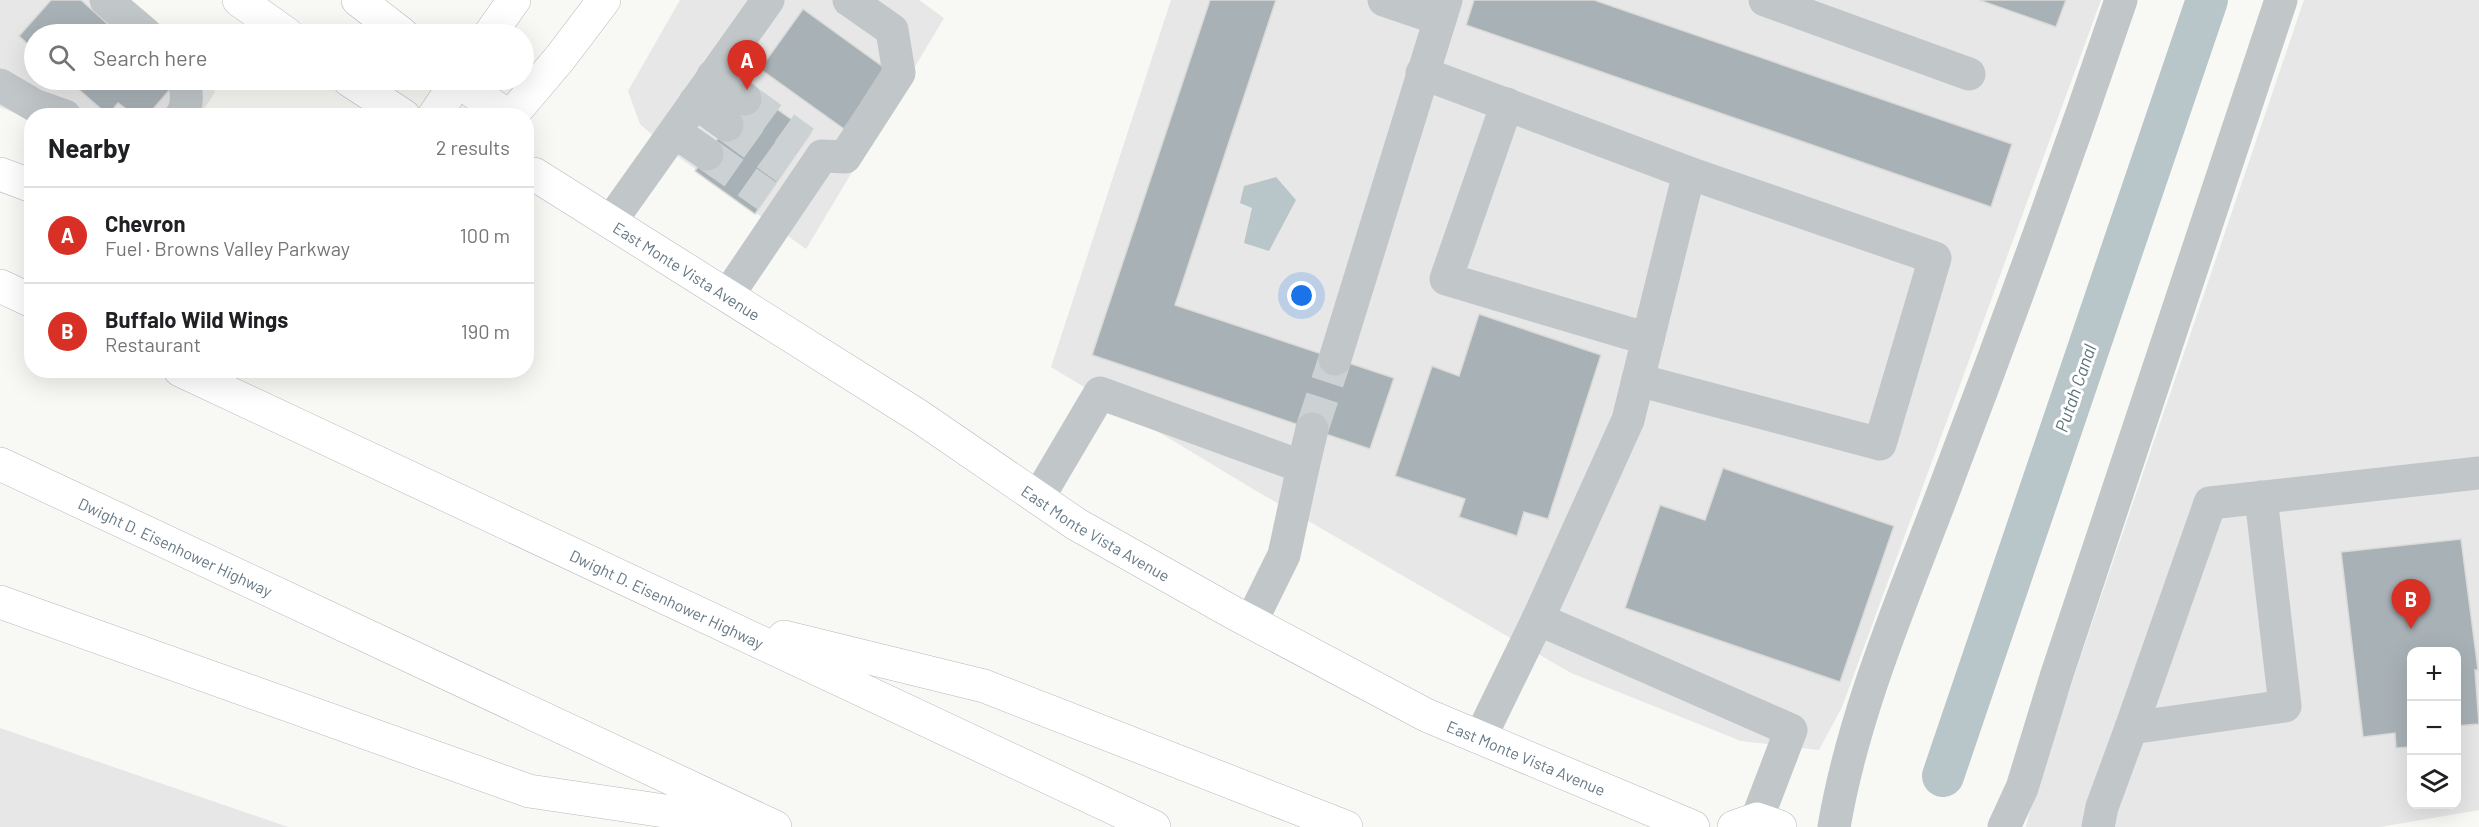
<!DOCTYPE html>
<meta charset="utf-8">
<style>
:root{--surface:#fff;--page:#f6f6f6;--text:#202124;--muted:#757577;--line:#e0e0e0;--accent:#d93025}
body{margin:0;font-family:Barlow,sans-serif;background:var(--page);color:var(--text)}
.controls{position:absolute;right:18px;bottom:18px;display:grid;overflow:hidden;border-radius:12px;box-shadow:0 6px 24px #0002}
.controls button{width:54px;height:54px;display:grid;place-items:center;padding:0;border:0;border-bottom:2px solid var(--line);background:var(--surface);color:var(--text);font:30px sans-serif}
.you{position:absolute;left:1302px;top:296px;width:21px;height:21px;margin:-15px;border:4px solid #fff;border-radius:50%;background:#1a73e8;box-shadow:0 0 0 9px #1a73e833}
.badge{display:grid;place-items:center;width:39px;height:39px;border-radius:50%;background:var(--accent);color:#fff;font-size:20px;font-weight:700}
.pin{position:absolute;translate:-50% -50px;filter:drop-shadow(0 2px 3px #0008)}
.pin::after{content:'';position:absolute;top:32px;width:21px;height:18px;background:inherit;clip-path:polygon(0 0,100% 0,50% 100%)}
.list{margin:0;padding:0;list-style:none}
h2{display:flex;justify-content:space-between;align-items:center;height:78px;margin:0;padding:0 24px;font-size:26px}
h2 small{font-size:20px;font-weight:400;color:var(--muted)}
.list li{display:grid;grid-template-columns:39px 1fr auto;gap:18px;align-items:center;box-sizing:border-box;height:96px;padding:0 24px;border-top:2px solid var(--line)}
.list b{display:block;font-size:22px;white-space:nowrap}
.list p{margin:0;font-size:20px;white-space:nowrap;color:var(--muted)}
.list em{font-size:20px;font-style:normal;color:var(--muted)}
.icon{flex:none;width:33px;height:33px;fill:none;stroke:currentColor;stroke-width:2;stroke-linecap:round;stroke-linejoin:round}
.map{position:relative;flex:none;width:2479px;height:827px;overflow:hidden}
.search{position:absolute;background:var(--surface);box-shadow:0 6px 24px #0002;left:24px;top:24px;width:510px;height:66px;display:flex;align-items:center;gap:15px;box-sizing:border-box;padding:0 21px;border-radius:33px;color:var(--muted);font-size:22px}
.panel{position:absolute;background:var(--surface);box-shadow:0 6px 24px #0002;left:24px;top:108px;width:510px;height:270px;border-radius:24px}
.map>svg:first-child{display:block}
</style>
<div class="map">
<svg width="2479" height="827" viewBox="0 0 2479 827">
<rect width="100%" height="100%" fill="#f8f8f5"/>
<!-- built -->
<g fill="#e6e7e6" fill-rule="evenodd">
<polygon points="0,0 125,0 172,34 34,34 34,80 211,80 215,92 200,115 32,116 31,120 0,107"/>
<polygon points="680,0 919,0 944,18 806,249 673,153 640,124 628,91"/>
<polygon points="1171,0 2101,0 1842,707 1819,750 1741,741 1571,673 1253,489 1051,367"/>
<path d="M2304,0H2479V810L2380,827H2026L2034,794ZM2412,652H2456V804H2412Z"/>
<polygon points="0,728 250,814 288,827 0,827"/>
</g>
<!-- water -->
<polygon fill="#b8c5c9" points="1276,177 1296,200 1269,251 1244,243 1252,208 1240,203 1244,186"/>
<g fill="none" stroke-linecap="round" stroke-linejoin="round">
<!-- canal -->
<polyline stroke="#b8c5c9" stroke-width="42" points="1943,776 2207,0"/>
</g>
<!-- building -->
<g fill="#a8b1b6" stroke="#dadad8" stroke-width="1.5">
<polygon points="51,0 81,0 109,25 118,18 136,34 34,34 34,50 19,36"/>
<polygon points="1210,0 1276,0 1175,305 1394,378 1370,449 1092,355"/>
<polygon points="1474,0 1594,0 2012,144 1991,207 1466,25"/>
<polygon points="1979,0 2066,0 2056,27"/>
<polygon points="803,9 886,69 844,129 760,69"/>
<polygon points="68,80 178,80 147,116 136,116 118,103 108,115"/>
<polygon points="751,91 811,133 755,214 695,171"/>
<polygon points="1479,314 1601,355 1548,519 1524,512 1517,536 1459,517 1465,499 1395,476 1432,366 1459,376"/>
<polygon points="1723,468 1894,526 1840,682 1625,608 1660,505 1705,520"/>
<polygon points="2461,539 2478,670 2475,670 2479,724 2456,726 2456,652 2412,652 2412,747 2396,748 2395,733 2363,737 2341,552"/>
</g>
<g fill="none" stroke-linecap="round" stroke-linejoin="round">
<!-- minor-tunnel -->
<g stroke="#ccd2d4" stroke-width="33" stroke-dasharray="33 16" stroke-linecap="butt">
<polyline points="745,99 804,142"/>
<polyline points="727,125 786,168"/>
<polyline points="707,154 767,196"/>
<polyline points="1312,429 1335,359"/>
</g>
<!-- major casing -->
<g stroke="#b3b8bc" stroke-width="34">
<g id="major">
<polyline points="239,0 287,34"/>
<polyline points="358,0 402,34"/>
<polyline points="490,34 514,0"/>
<polyline points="349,80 404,116"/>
<polyline points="457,80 507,116"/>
<polyline points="434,116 458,80"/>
<polyline points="511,116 560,58 604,0"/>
<path id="s1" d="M526,173L534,174L920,417L1076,524L1232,612L1426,715L1693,827"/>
<polyline points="1734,827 1757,819 1780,827"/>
</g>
</g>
<!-- highway casing -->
<g stroke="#b5b9bc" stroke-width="34">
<g id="highway">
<polyline points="0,174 32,186"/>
<polyline points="0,286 32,301"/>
<path id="s2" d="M180,370L1154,827"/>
<path id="s3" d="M0,464L775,827"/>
<polyline points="0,602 529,791 740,822"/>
<polyline points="784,637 984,686 1346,827"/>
</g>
</g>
<!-- minor -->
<g stroke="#c1c6c9" stroke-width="33">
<polyline points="106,0 146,34"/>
<polyline points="1384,0 1440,19"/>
<polyline points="1765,0 1969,74"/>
<polyline points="1422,73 1689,173 1628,420 1538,619 1480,738"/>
<polyline points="713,76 745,99"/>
<polyline points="0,85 34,105 65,116"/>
<polyline points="695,102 727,125"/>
<polyline points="1507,104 1446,279 1648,339"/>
<path d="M181,116C188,107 188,89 182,80"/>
<polyline points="675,132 707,154"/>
<polyline points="611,221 768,0"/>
<polyline points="728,295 822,156 845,157 899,73 892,30 849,0"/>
<polyline points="1335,359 1446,0"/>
<polyline points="1638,380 1880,444 1935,258 1689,173"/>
<polyline points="1303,467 1312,429"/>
<polyline points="2261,497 2285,706 2131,728 2210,503 2479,473"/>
<polyline points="1038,498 1100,393 1303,467 1284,555 1251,622"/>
<polyline points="1538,619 1791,730 1757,819"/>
<path d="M1834,827C1855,704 1907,590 1950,474C2010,317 2067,159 2121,0"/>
<polyline points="2004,827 2022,788 2056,677 2281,0"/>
<polyline points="2098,827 2102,807 2131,728"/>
</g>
<!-- major -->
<use href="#major" stroke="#fff" stroke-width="33"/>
<!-- highway -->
<use href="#highway" stroke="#fff" stroke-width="33"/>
</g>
<g text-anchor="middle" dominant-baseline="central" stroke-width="6" stroke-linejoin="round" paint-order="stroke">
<!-- street labels -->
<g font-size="16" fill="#677986" stroke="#fff">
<text stroke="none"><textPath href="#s1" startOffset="189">East Monte Vista Avenue</textPath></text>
<text stroke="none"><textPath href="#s1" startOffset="675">East Monte Vista Avenue</textPath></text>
<text stroke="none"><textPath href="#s3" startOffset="194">Dwight D. Eisenhower Highway</textPath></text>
<text stroke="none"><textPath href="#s2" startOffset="538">Dwight D. Eisenhower Highway</textPath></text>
<text stroke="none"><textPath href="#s1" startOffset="1161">East Monte Vista Avenue</textPath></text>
</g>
<!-- water labels -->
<g font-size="18" font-style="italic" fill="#5e747b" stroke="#fff">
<text transform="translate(2075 388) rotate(-71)">Putah Canal</text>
</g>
</g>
</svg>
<div class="controls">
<button>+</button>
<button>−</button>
<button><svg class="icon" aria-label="layers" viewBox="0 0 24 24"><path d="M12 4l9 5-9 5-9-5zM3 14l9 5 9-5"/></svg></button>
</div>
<div class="you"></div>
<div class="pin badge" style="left:747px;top:90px">A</div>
<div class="pin badge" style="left:2411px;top:629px">B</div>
<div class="search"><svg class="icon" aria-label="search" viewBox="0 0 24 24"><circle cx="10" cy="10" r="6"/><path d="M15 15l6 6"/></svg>Search here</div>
<section class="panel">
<h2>Nearby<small>2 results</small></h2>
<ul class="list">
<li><span class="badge">A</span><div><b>Chevron</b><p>Fuel · Browns Valley Parkway</p></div><em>100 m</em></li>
<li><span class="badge">B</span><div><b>Buffalo Wild Wings</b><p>Restaurant</p></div><em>190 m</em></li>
</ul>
</section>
</div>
